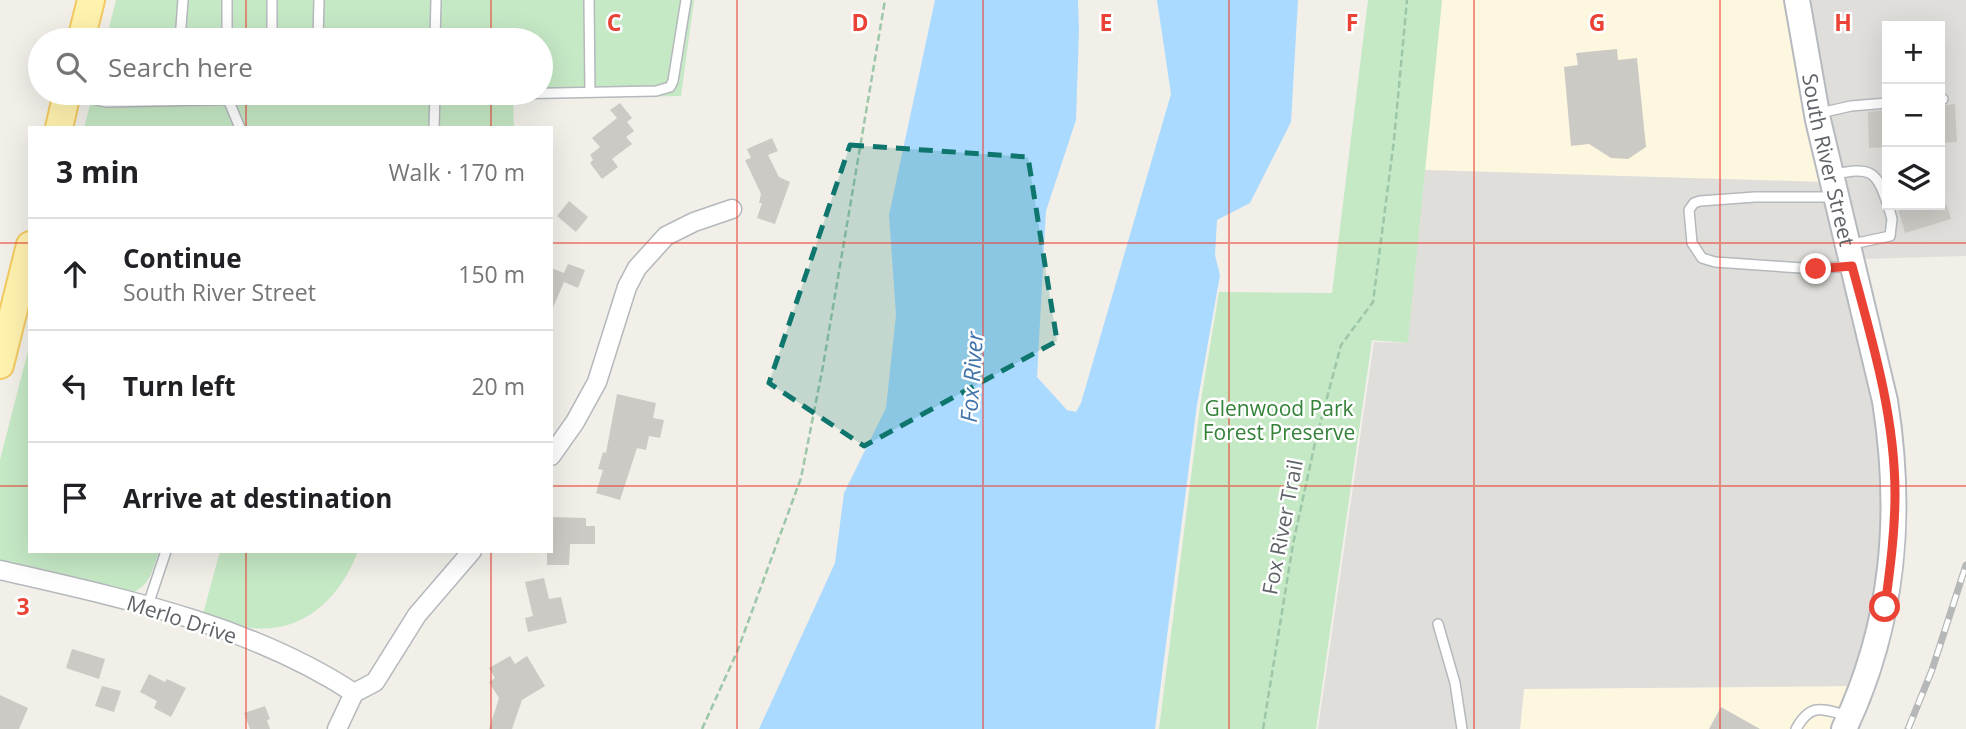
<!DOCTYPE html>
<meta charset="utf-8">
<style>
:root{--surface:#fff;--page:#f6f6f6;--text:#202124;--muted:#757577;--line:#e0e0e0}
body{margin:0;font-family:"Open Sans",sans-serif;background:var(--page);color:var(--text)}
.controls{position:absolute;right:21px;top:21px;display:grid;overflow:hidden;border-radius:0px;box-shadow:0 7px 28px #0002}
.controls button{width:63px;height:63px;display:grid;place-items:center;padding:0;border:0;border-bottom:2px solid var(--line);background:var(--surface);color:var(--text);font:35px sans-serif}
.stop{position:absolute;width:21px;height:21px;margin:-16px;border:5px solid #ea4335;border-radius:50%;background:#fff}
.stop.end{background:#ea4335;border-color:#fff;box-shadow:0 2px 7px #0008}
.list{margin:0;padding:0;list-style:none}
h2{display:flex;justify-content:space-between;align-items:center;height:91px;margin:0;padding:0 28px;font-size:30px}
h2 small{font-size:23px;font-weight:400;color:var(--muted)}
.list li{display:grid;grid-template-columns:46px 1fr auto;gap:21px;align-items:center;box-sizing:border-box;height:112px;padding:0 28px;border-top:2px solid var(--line)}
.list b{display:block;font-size:26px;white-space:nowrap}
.list p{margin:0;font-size:23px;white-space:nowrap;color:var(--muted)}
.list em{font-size:23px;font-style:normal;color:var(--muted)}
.icon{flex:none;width:38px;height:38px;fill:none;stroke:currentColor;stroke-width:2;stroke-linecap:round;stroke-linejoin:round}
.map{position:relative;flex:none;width:1966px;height:729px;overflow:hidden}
.search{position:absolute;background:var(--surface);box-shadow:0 7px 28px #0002;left:28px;top:28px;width:525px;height:77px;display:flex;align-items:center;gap:18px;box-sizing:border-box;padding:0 24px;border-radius:38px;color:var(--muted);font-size:26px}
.panel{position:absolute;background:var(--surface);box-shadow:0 7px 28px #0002;left:28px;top:126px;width:525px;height:427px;border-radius:0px}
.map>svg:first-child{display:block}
</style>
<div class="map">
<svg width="1966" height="729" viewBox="0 0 1966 729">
<rect width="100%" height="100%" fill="#f1efe8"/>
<!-- commercial -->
<g fill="#fef7e0">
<polygon points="1442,0 1790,0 1824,182 1425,170"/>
<polygon points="1854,686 1836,729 1520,729 1524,689"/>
</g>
<!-- industrial -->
<g fill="#e0deda" fill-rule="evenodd">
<path d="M1811,0H1966V256L1861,259L1827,116ZM1887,26H1940V205H1887Z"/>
<polygon points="1425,170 1824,182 1880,414 1885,496 1882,577 1854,686 1524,689 1520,729 1318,729 1374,342 1408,343"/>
</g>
<!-- green -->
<g fill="#c5e8c5">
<polygon points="116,0 694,0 681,96 513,99 514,128 84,128 93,93 541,93 541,40 106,40"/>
<polygon points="1368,0 1442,0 1408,343 1372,340 1316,729 1159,729 1200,406 1219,292 1332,293"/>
<path d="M30,343V551H159C153,568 150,587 131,593L0,561V460Z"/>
<path d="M220,551H358C339,602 297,639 240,626C227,624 215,618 203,614Z"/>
</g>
<!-- water -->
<polygon fill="#aadaff" points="935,0 1078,0 1079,29 1076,120 1046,211 1037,377 1067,410 1076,412 1081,403 1171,94 1157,0 1298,0 1291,122 1250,203 1217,220 1215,255 1220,275 1197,405 1155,729 759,729 835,563 844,493 886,408 896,315 889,215"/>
<!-- building -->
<g fill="#cccac5">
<polygon points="1617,49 1618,60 1637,58 1646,147 1628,159 1611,158 1589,144 1571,146 1564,67 1578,65 1576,53"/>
<polygon points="620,103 632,118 627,122 634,131 626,137 632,144 612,159 618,167 602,179 590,163 593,160 590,155 600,147 592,138 617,118 610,110"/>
<polygon points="1955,104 1957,142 1940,143 1940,106"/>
<polygon points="1887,110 1887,147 1869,148 1868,112"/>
<polygon points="772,138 778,151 768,155 779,177 790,182 775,224 757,218 762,203 759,203 761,194 745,160 751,158 747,149"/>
<polygon points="569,201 588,217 576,232 557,216"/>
<polygon points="1897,205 1947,205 1951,219 1905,233"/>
<polygon points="568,264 585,270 578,288 564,282 551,312 551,268 564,273"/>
<polygon points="617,394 656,403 653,418 664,420 660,438 649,436 646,450 637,448 620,500 596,493 603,470 598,469 603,452 606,453"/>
<polygon points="551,517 586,518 586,526 595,526 595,544 570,544 569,565 547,565 547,551 551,551"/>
<polygon points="544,578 549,599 561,597 567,623 528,632 525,618 533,616 525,582"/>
<polygon points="72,649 105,659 99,679 66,668"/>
<polygon points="510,656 515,664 527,656 545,686 522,700 512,729 489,729 499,698 489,682 495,678 489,668"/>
<polygon points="149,674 165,682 167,679 186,688 171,717 154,708 157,701 140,692"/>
<polygon points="102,686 121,691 114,712 95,706"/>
<polygon points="0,695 28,708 19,729 0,729"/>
<polygon points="265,706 270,719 267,720 270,729 250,729 244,713"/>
<polygon points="1721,707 1760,729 1709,729"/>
</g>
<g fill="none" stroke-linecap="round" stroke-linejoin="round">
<!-- service casing -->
<g stroke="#b5b8bc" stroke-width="12">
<g id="service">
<polyline points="589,0 590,92"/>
<polyline points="180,40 183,0"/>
<polyline points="227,40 227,0"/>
<polyline points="272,40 272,0"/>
<polyline points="318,40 319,0"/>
<polyline points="435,40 436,0"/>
<polyline points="228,93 228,99 240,128"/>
<polyline points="69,94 106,102 656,91 670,87 673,81 686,0"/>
<polyline points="1940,99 1943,99"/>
<polyline points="1820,113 1851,106 1887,103"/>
<polyline points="434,128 435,93"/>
<path d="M1832,175C1868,167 1876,168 1887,203"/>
<polyline points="1834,197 1755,197 1700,201 1694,203 1689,210 1692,243 1702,258 1715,262 1816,269 1850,266"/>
<polyline points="1848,245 1890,236 1892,219 1888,205"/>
<polyline points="148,605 166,551"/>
<polyline points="1438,624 1455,683 1462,729"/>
<path d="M1796,729C1811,702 1822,709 1848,716"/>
</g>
</g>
<!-- minor casing -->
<g stroke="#b5b8bc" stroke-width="21">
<g id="minor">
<polyline points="551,456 575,422 597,382 627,287 637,268 666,236 694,222 732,209"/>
<path d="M0,570C121,598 249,624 354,693"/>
<polyline points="337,729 354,693 375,682 417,615 472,551"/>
</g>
</g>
<!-- secondary casing -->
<g stroke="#b6babf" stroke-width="28">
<g id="secondary">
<path id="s1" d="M1797,0L1818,120L1885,401C1903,515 1894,624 1844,729"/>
</g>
</g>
<!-- primary casing -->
<g stroke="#f2c960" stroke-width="30">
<g id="primary">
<polyline points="81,40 91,0"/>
<polyline points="59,128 67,93"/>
<polyline points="0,365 30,245"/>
</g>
</g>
<!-- path -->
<g stroke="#9cc7a9" stroke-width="2.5" stroke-dasharray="7 3.5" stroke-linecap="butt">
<polyline points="702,729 737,652 801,478 823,366 885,0"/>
<polyline points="1263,729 1293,544 1315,443 1341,345 1373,302 1394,140 1407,0"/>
</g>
<!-- service -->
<use href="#service" stroke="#fff" stroke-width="9"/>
<!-- minor -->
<use href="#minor" stroke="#fff" stroke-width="18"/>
<!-- secondary -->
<use href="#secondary" stroke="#fff" stroke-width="24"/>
<!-- primary -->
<use href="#primary" stroke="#fff2af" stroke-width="26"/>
<!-- rail casing -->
<g stroke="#b6b7b8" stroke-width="7">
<polyline id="rail" points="1908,729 1932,670 1966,565"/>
</g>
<!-- rail -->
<use href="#rail" stroke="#fff" stroke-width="4.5" stroke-dasharray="13" stroke-linecap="butt"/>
</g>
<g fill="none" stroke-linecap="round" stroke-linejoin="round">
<!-- route -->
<path stroke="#ea4335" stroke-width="9" d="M1816,269L1852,266C1872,340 1895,416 1895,494C1895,532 1890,569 1885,607"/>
</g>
<!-- marked area -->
<path fill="#0f766e" fill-opacity="0.2" stroke="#0f766e" stroke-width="5" stroke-dasharray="14 9" stroke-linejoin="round" d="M850,145L1028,157L1057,341L864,446L769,383Z"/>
<!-- grid -->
<path fill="none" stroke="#ea4335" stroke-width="2" stroke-opacity="0.55" d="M246,0V40M491,0V40M737,0V729M983,0V729M1229,0V729M1474,0V729M1720,0V729M246,93V128M491,93V128M0,243H30M551,243H1966M0,486H30M551,486H1966M246,551V729M491,551V729"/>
<g text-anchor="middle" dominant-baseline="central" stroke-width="5" stroke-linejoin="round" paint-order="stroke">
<!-- street labels -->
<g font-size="21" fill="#5f6368" stroke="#fff">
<text stroke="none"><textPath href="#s1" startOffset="163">South River Street</textPath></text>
<text transform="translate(1282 527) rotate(-79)">Fox River Trail</text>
<text transform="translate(182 619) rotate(18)">Merlo Drive</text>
</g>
<!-- park labels -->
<g font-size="21" fill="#348238" stroke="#fff">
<text x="1279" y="408">Glenwood Park<tspan x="1279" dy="24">Forest Preserve</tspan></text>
</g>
<!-- water labels -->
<g font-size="23" font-style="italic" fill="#4174aa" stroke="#fff">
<text transform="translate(971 377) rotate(-86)">Fox River</text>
</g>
</g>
<g font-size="23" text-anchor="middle" font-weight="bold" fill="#ea4335" stroke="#fff" stroke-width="5" stroke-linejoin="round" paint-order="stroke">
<text x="614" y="31">C</text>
<text x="860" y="31">D</text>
<text x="1106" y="31">E</text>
<text x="1352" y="31">F</text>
<text x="1597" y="31">G</text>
<text x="1843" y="31">H</text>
<text x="23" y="615">3</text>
</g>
</svg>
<div class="controls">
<button>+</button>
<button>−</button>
<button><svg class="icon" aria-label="layers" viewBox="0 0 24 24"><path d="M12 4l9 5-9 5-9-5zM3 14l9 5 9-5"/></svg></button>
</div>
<div class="stop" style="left:1885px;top:607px"></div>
<div class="stop end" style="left:1816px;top:269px"></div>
<div class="search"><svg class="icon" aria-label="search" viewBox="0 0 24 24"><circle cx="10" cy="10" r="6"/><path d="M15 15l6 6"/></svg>Search here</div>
<section class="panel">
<h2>3 min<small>Walk · 170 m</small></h2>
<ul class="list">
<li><svg class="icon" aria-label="ahead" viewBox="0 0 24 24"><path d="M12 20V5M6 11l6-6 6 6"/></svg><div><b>Continue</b><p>South River Street</p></div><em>150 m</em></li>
<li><svg class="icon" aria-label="left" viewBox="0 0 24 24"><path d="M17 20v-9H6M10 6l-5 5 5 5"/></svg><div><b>Turn left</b></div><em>20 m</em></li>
<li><svg class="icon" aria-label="arrive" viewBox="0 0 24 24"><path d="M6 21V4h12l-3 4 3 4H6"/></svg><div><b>Arrive at destination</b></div></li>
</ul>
</section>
</div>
